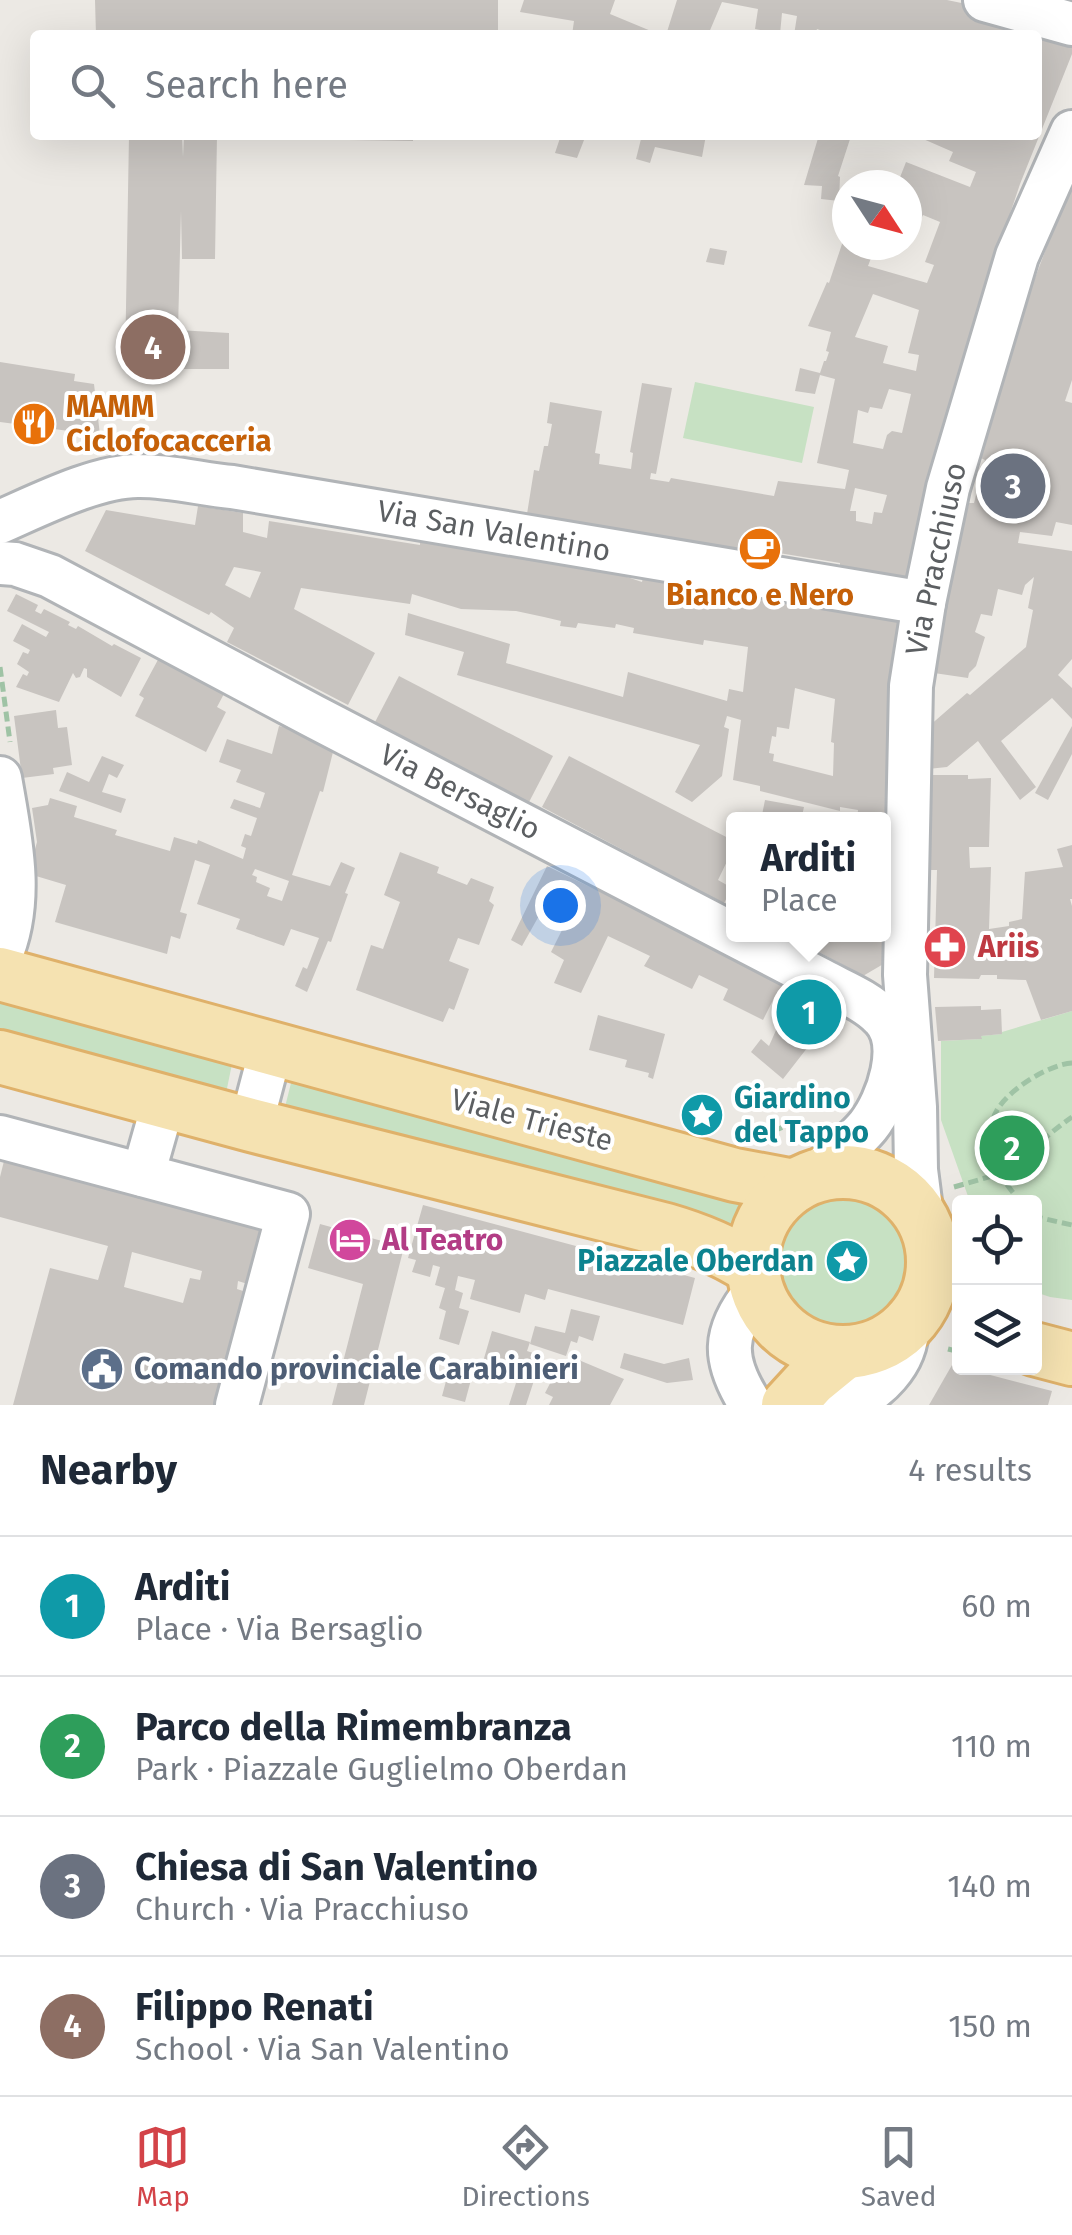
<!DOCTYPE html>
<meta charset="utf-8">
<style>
:root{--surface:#fff;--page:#f2f2f3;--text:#1f2937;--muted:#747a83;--line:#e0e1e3;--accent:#d34348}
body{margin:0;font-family:"Fira Sans",sans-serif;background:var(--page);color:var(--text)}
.controls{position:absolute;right:30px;bottom:30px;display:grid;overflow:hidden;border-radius:10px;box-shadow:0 10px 40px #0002}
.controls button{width:90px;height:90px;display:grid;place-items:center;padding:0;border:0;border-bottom:2px solid var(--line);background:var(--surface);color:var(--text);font:50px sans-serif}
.compass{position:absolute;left:832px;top:170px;width:90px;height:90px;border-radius:50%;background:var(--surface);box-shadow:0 10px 40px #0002;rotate:126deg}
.you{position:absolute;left:560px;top:905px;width:35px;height:35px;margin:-25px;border:8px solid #fff;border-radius:50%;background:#1a73e8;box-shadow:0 0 0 15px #1a73e833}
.badge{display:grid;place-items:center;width:65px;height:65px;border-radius:50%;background:var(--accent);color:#fff;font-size:32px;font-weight:700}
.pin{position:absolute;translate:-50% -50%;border:5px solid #fff;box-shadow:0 2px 10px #0006}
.popup{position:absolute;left:726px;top:812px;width:165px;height:130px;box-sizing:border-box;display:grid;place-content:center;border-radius:10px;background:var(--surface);filter:drop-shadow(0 2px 8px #0005);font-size:32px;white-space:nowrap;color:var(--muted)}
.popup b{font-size:38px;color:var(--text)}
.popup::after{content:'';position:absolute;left:50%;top:100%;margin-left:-20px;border:20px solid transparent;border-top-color:var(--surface)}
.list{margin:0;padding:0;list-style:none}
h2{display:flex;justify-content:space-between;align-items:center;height:130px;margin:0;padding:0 40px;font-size:42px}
h2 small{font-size:32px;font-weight:400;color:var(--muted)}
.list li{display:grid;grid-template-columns:65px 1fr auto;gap:30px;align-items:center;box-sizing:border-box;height:140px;padding:0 40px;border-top:2px solid var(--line)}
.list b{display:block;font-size:38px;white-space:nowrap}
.list p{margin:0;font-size:32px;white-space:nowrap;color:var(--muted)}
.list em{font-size:32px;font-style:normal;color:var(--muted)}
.icon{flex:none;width:55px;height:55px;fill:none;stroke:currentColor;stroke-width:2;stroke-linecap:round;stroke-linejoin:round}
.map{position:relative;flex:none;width:1072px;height:1405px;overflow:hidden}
.search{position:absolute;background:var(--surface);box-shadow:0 10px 40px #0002;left:30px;right:30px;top:30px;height:110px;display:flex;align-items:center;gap:25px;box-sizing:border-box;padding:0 35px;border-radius:10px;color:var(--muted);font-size:38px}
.sheet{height:690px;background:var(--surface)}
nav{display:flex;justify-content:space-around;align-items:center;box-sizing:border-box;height:140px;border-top:2px solid var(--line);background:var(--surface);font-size:28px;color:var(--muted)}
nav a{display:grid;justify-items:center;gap:5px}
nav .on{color:var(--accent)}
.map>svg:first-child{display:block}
</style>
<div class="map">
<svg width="1072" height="1405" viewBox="0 0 1072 1405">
<rect width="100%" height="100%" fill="#ece9e4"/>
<!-- green -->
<g fill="#c7e1c3">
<polygon points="695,382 814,407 802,463 683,438"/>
<polygon points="0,1002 232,1064 225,1098 0,1038"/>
<polygon points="1072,1011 1072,1300 1050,1297 1035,1292 1034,1202 970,1202 941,1120 941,1041 981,1039 981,1036 1001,1034 1002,1032"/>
<polygon points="292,1079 742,1199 733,1226 284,1111"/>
<circle cx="841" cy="1262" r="69"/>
</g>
<!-- building -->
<g fill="#c8c4c0" fill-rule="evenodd">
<polygon points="95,0 498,0 498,35 96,35"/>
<polygon points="524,0 615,0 610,14 651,31 650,35 572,35 574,21 520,12"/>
<path d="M677,0H947L1039,19L1072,34V54L1020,184L973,324L924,537L918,579L840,567V563L748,548L746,551L527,514L534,470L539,471L544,446H548L552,424L547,423L550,402L602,411L595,453L600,454L599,464L631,469L633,453L630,452L642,383L672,388L656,474L651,473L650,479L669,482L671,478L774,496L778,481L845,489L849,470L817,463L835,379L820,375L815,394L795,391L800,368L820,373L824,361H826L829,352L826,351L831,332L808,326L827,282L829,283L847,229V245H876L868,266L927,283L934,265L925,262L940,222L923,215L920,221L907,216V185H897L906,162L970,187L976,172L949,161L953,152L914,135H1037V35H834L817,29L815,35H794L797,16L782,13L780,34L755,29L758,9L722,2L708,35H666ZM873,294L919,310L908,353L919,355L916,371L883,363L888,346L855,337ZM889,389L911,394L902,433L892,431L887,435L883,449L853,443L858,410L868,413L870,407L882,409ZM855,488L887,495L882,513L874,512L872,524L856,521V511H850Z"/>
<polygon points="129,135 182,135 183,157 184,135 217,135 215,259 182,259 181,211 178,330 229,333 229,369 176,369 177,366 125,365"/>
<polygon points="218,135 413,135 413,141 218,138"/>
<polygon points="561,135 586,135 577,158 555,153"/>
<polygon points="642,135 657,137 658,135 706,135 702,157 655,147 650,163 636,159"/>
<polygon points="819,135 851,136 838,176 840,177 839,201 821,199 822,186 804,185"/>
<polygon points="1072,180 1072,380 1065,401 1072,403 1072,525 1056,522 1052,536 1020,532 1018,543 1072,551 1072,659 1058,675 1072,688 1072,719 1052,698 1001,741 1036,787 1020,800 978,741 947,767 928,769 928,727 967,693 970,695 1026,647 1033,610 1028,608 1034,577 1025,585 1022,595 998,589 992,616 981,614 975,632 985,637 976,666 969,673 968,678 934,673 944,604 969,503 974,503 985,460 979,457 1004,360"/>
<polygon points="710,248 727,251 724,265 706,262"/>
<polygon points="0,362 75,374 74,381 94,384 100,435 0,422"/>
<path d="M198,506L243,513V532L267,538L269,521L420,545V542L624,576L642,582L643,577L758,595V598L905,621L888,866H884V820H857L858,810L840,807V811L760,791V786L733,780L741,720L727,716L724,727L729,729L722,776L692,802L675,792L700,745L457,675L464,652L405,635L408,613L510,644L506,663L623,697L628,672L727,701L729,689L743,692L748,647L704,640L703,645L633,633L634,628L616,624L615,628L578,623L576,628L560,626L561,621L544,617L516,611L461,609L412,594L410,604L301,588L294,609L375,653L348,705L227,642L234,628L211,612L209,615L85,551L106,510L195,525ZM234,567L261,572L250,598L225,585ZM795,688L835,699L831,742L834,743L833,776L773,761L774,754L769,753L772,736L776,737L777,727L789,729Z"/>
<polygon points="16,594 38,605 35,611 41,614 44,609 70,622 68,625 76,629 78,626 112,646 114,644 141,658 121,697 87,677 87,669 84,668 80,677 76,678 73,673 59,702 16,687 23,674 27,676 29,672 17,664 23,652 28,654 30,650 13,641 22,624 46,637 49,632 7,611"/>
<polygon points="160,656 226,690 217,707 226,712 206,752 135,716 144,698 139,695"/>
<polygon points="399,676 553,756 528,804 374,724"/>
<polygon points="56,710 58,728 67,727 72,765 53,768 54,774 22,778 14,716"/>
<path d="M279,726L336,740L323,792L320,791L292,875L330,886L341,862L355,868L345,893L348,894L331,942L328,941L307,992L295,986L303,967L307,969L319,938L291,929L284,946L236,929L240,919L197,904L210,865L195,860L180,912L187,914L180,939L171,936L167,954L55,922L66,885L36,876L34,853L37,842L32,808L48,805L50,798L77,806L74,817L117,830L115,835L170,851L174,837L197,844L198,840L243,859L246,848L241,846L245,834L251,836L257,818L230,808L234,799L260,808L265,793L236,782L241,770L219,762L227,739L272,754ZM255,869L289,881L282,901L267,896L270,888L256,882L257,877L252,875Z"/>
<polygon points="1072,726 1072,754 1048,800 1035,793"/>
<polygon points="102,756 124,765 117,778 109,774 102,792 126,799 121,813 59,791 67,772 89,782"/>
<polygon points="569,756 734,841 734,847 718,880 732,888 724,903 710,896 708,898 638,863 640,859 542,807"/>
<polygon points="927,775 968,775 968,779 991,778 989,847 969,847 970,868 991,867 989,929 1009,926 1009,922 1022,919 1025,872 1063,867 1057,849 1072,845 1072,899 1070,899 1072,906 1072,1011 1041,1020 1026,980 997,979 997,975 981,975 979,979 934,978 937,870 929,870"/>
<polygon points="765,800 804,807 801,820 761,820"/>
<polygon points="400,852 439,867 437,873 467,885 471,878 494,887 489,901 494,905 479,945 458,938 449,961 469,969 454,1010 449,1008 443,1022 356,990 371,945 383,949 400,902 384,895"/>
<polygon points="547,866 623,903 624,901 794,989 791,997 825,1025 783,1079 751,1052 761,1039 769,1046 789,1001 776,994 763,1020 723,1000 728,989 699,975 692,989 644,966 650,956 608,936 581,993 554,983 564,960 551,952 564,926 540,914 522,946 511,940"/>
<polygon points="786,934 886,934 885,963 863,976"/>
<polygon points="981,1006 981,1010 1001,1009 1002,1034 981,1036 982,1039 938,1041 935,1007"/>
<polygon points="598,1015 665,1034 653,1079 648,1077 649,1073 625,1067 627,1060 589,1050"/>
<path d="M6,1153L267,1224L251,1285L238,1281L237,1289L249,1293L219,1405H13L50,1268L98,1280L108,1246L0,1217V1177ZM132,1252L202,1271L200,1280L190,1278L183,1303L124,1287Z"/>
<polygon points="423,1205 695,1278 683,1325 548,1289 545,1300 525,1294 520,1313 470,1299 475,1280 458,1276 455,1290 463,1293 459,1308 469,1311 459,1345 439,1339 446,1311 439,1308 445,1288 435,1285 440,1267 433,1265 430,1277 412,1272 416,1260 408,1258"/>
<polygon points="320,1224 404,1247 364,1405 332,1405 363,1284 308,1268"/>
<polygon points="571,1309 600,1316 593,1341 579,1336 577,1343 571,1341 566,1356 530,1344 535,1326 565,1333"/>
<polygon points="492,1331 530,1342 527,1351 542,1356 526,1405 509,1405 516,1383 480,1372"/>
<polygon points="624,1353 664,1364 689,1358 693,1380 667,1383 620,1368"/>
<polygon points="574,1358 624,1379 610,1405 549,1405 553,1397 545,1393 556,1372 564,1377"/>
<polygon points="952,1365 1052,1391 1048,1405 929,1405"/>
<polygon points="449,1370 472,1376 465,1402 442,1396"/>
</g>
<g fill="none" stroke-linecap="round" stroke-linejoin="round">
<!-- minor casing -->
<g stroke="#b1b4b7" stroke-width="48">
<g id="minor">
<polyline points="985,0 1072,24"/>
<path d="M0,522C39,505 98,475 140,476C170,476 202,484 232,487L924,603"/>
<path d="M0,563L15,564L50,576L313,716L821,980C841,991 866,1000 882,1017C908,1043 888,1101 868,1126C853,1144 833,1159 816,1175"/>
<path d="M0,778C10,836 25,901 0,957"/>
<polyline points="251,1125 271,1049"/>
<polyline points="0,1137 288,1214 237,1405"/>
<polyline points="143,1175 164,1101"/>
<polyline points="922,1217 916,1170 915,1107 905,975 911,686 924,603 948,488 1017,256 1072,132"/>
<path d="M751,1405C722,1360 722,1332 756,1291"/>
<path d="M844,1405C877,1392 907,1363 907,1327"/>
</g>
</g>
<!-- major casing -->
<g stroke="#dfb16a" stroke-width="58">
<g id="major">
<polyline points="0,974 735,1175 794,1186"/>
<path d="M0,1057L251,1125L666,1230C697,1239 725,1250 752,1268"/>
<circle cx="843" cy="1262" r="90"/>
<polyline points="1034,1349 1072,1359"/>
<polyline points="788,1405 811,1380 844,1353"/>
</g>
</g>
<!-- path -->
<g stroke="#9fc3a5" stroke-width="5" stroke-dasharray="10 5" stroke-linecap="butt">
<polyline points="0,667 10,742"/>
<path d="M1072,1063C1048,1064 998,1095 993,1120C990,1139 995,1156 999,1174C1025,1157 1046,1135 1072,1117"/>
<polyline points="759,1137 788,1125"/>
<polyline points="954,1187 999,1174 1020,1202"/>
<polyline points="1034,1213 1041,1218 1072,1225"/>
<polyline points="948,1349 960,1352"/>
</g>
<!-- minor -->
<use href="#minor" stroke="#fff" stroke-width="42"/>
<!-- major -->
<use href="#major" stroke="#f5e2b1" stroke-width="52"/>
</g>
<!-- icons -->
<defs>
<g id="restaurant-disc" transform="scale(2.25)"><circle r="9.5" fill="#e8710a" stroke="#fff"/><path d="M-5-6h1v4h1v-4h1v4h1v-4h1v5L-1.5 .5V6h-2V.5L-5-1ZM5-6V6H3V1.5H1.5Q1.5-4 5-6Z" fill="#fff"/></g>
<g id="cafe-disc" transform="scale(2.25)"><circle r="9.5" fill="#e8710a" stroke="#fff"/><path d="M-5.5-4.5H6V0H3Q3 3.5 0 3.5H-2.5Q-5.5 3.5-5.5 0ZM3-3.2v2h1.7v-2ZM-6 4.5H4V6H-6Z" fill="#fff"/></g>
<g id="pharmacy-disc" transform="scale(2.25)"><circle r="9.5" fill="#e0444e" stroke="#fff"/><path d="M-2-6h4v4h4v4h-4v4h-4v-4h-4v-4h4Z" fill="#fff"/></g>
<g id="sight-disc" transform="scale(2.25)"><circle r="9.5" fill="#0f9aa8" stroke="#fff"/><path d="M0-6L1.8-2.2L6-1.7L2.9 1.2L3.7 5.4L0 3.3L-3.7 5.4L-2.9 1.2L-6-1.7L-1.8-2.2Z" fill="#fff"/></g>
<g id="hotel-disc" transform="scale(2.25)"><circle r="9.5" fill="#d1479c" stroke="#fff"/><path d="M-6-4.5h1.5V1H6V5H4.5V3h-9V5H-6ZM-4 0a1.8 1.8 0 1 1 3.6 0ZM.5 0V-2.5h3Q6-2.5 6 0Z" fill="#fff"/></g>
<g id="civic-disc" transform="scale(2.25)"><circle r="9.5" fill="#5c6f8a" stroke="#fff"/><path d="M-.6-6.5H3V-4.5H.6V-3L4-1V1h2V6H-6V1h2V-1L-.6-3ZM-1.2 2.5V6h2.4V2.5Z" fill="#fff"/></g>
</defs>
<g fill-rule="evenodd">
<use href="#restaurant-disc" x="34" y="424"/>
<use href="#cafe-disc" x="760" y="549"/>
<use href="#pharmacy-disc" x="945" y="947"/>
<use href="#sight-disc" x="702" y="1115"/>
<use href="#hotel-disc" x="350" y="1240"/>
<use href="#sight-disc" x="847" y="1261"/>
<use href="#civic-disc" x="102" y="1369"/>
</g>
<g text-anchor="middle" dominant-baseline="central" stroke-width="8" stroke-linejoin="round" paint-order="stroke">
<!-- food labels -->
<g font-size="30" font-weight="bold" fill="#c56008" stroke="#fff" text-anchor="start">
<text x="66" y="407">MAMM<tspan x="66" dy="34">Ciclofocacceria</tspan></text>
<text x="760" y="595" text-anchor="middle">Bianco e Nero</text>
</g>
<!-- street labels -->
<g font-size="30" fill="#5c5f62" stroke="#fff">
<text transform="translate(494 531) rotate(10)">Via San Valentino</text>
<text transform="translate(936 559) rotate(-78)">Via Pracchiuso</text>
<text transform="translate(460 792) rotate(27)">Via Bersaglio</text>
<text transform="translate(532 1120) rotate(15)">Viale Trieste</text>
</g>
<!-- health labels -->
<g font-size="30" font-weight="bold" fill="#be3a42" stroke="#fff" text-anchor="start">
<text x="978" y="947">Ariis</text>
</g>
<!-- culture labels -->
<g font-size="30" font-weight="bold" fill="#0d838f" stroke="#fff" text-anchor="start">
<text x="734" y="1098">Giardino<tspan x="734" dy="34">del Tappo</tspan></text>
<text x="814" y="1261" text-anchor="end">Piazzale Oberdan</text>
</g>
<!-- hotel labels -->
<g font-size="30" font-weight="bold" fill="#b23c85" stroke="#fff" text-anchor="start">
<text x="382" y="1240">Al Teatro</text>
</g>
<!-- service labels -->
<g font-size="30" font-weight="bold" fill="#4e5e75" stroke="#fff" text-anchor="start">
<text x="134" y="1369">Comando provinciale Carabinieri</text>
</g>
</g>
</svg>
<div class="controls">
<button><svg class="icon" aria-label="locate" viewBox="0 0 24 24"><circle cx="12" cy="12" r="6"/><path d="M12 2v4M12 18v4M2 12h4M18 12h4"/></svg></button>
<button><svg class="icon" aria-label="layers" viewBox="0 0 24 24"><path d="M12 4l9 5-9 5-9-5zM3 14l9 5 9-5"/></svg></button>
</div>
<svg class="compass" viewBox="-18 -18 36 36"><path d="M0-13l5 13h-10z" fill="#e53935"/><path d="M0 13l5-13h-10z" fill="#747a83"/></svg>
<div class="you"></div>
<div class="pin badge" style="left:809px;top:1012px;background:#0f9aa8">1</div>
<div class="popup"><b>Arditi</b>Place</div>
<div class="pin badge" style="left:1012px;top:1148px;background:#2e9e5b">2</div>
<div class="pin badge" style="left:1013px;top:486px;background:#6b7280">3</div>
<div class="pin badge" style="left:153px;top:347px;background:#8d6e63">4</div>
<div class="search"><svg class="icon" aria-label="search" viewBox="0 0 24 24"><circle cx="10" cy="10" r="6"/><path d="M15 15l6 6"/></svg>Search here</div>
</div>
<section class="sheet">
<h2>Nearby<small>4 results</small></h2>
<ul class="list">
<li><span class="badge" style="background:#0f9aa8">1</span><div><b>Arditi</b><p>Place · Via Bersaglio</p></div><em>60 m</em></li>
<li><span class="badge" style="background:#2e9e5b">2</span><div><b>Parco della Rimembranza</b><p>Park · Piazzale Guglielmo Oberdan</p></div><em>110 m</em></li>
<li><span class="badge" style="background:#6b7280">3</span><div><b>Chiesa di San Valentino</b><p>Church · Via Pracchiuso</p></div><em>140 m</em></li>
<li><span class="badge" style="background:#8d6e63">4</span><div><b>Filippo Renati</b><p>School · Via San Valentino</p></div><em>150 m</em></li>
</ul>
</section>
<nav>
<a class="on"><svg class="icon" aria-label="map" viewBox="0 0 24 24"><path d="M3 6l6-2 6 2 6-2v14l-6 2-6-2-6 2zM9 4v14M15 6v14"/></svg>Map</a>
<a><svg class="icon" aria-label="directions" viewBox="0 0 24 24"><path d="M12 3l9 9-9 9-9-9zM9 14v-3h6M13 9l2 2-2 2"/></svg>Directions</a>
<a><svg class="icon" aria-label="saved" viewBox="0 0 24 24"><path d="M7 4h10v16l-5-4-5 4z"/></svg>Saved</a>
</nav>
